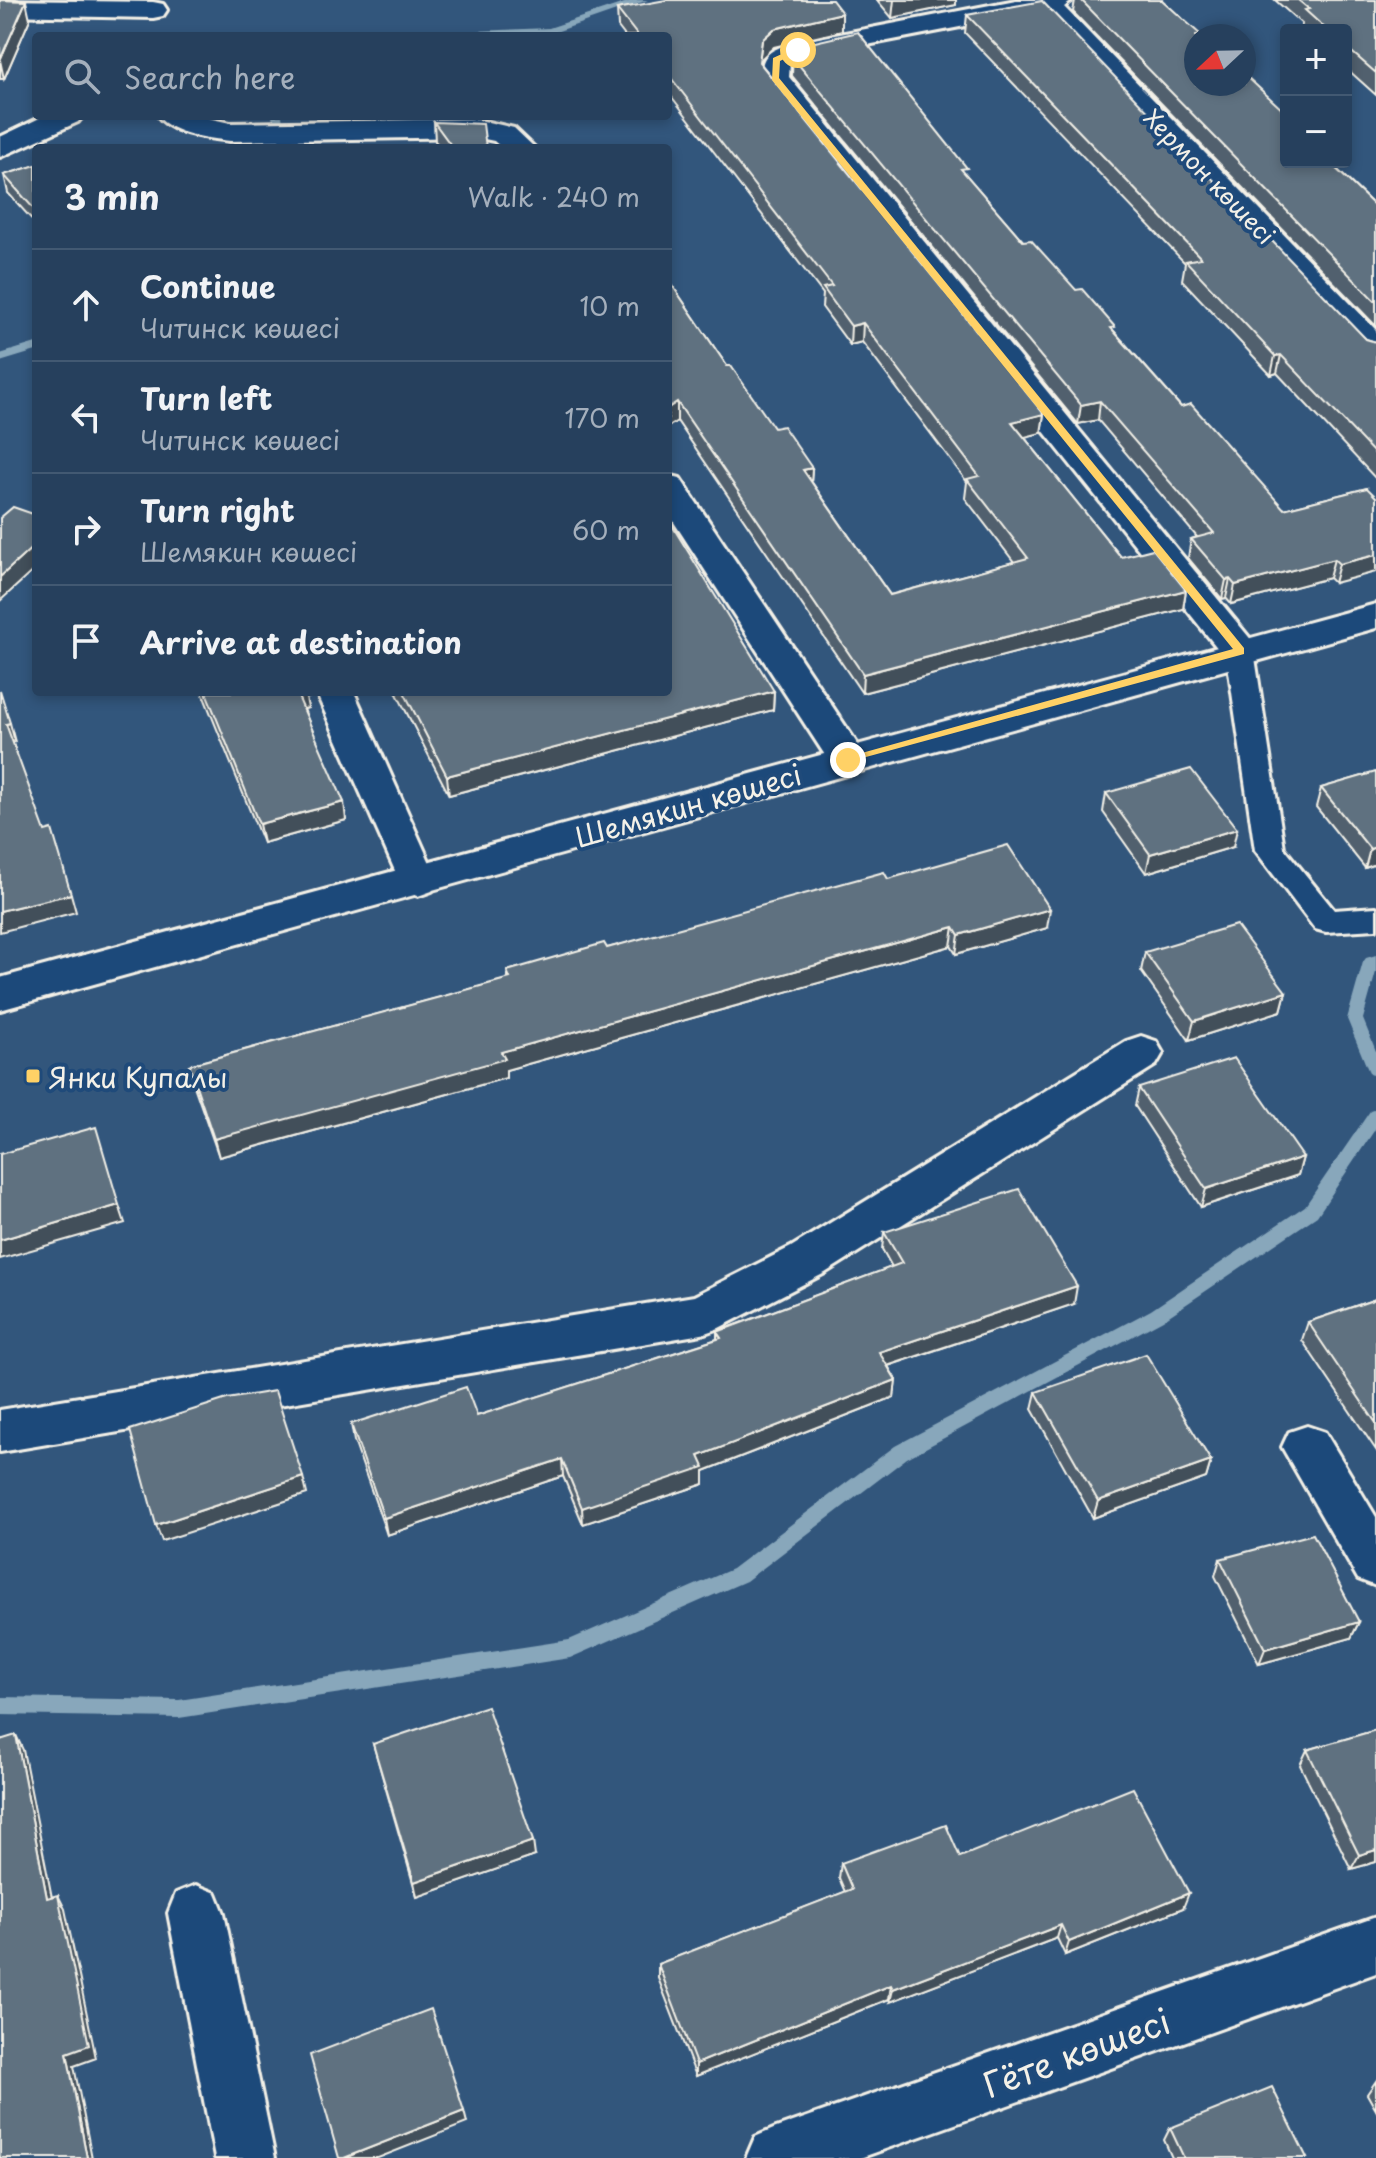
<!DOCTYPE html>
<meta charset="utf-8">
<style>
:root{--surface:#26405d;--page:#2e4763;--text:#f1f3f6;--muted:#a4afbc;--line:#425972}
body{margin:0;font-family:"Playpen Sans",sans-serif;background:var(--page);color:var(--text)}
.controls{position:absolute;right:24px;top:24px;display:grid;overflow:hidden;border-radius:8px;box-shadow:0 4px 12px #0003}
.controls button{width:72px;height:72px;display:grid;place-items:center;padding:0;border:0;border-bottom:2px solid var(--line);background:var(--surface);color:var(--text);font:40px sans-serif}
.compass{position:absolute;left:1184px;top:24px;width:72px;height:72px;border-radius:50%;background:var(--surface);box-shadow:0 4px 12px #0003;rotate:248deg}
.stop{position:absolute;width:24px;height:24px;margin:-18px;border:6px solid #ffd166;border-radius:50%;background:#fff}
.stop.end{background:#ffd166;border-color:#fff;box-shadow:0 2px 8px #0008}
.list{margin:0;padding:0;list-style:none}
h2{display:flex;justify-content:space-between;align-items:center;height:104px;margin:0;padding:0 32px;font-size:34px}
h2 small{font-size:26px;font-weight:400;color:var(--muted)}
.list li{display:grid;grid-template-columns:52px 1fr auto;gap:24px;align-items:center;box-sizing:border-box;height:112px;padding:0 32px;border-top:2px solid var(--line)}
.list b{display:block;font-size:30px;white-space:nowrap}
.list p{margin:0;font-size:26px;white-space:nowrap;color:var(--muted)}
.list em{font-size:26px;font-style:normal;color:var(--muted)}
.icon{flex:none;width:44px;height:44px;fill:none;stroke:currentColor;stroke-width:2;stroke-linecap:round;stroke-linejoin:round}
.map{position:relative;flex:none;width:1376px;height:2158px;overflow:hidden}
.search{position:absolute;background:var(--surface);box-shadow:0 4px 12px #0003;left:32px;top:32px;width:640px;height:88px;display:flex;align-items:center;gap:20px;box-sizing:border-box;padding:0 28px;border-radius:8px;color:var(--muted);font-size:30px}
.panel{position:absolute;background:var(--surface);box-shadow:0 4px 12px #0003;left:32px;top:144px;width:640px;height:552px;border-radius:8px}
.map>svg:first-child{display:block}
</style>
<div class="map">
<svg width="1376" height="2158" viewBox="0 0 1376 2158">
<rect width="100%" height="100%" fill="#32567c"/>
<filter id="ink" filterUnits="userSpaceOnUse"><feTurbulence type="fractalNoise" baseFrequency=".0125" numOctaves="2"/><feDisplacementMap in="SourceGraphic" scale="16" xChannelSelector="R" yChannelSelector="G"/><feConvolveMatrix kernelMatrix="1 2 1 2 8 2 1 2 1" color-interpolation-filters="sRGB"/></filter>
<g filter="url(#ink)">
<g fill="none" stroke-linecap="round" stroke-linejoin="round">
<!-- stream -->
<g fill="#88a7bb" fill-rule="evenodd">
<polygon points="633,0 648,0 550,34 423,36 428,33 549,28"/>
<polygon points="272,116 282,116 287,148 277,148"/>
<polygon points="36,343 36,351 0,362 0,354"/>
<polygon points="1376,955 1376,972 1363,1019 1376,1051 1376,1076 1370,1074 1368,1070 1347,1019 1363,962 1366,958"/>
<polygon points="1376,1109 1376,1128 1317,1216 1163,1320 907,1458 746,1581 570,1658 179,1718 0,1715 0,1697 179,1700 569,1640 732,1569 895,1446 1151,1310 1305,1206 1370,1111"/>
</g>
<!-- service casing -->
<g stroke="#f4f1e8" stroke-width="6">
<polygon id="service" points="1240,642 1250,645 1254,651 1284,848 1334,910 1376,907 1376,929 1326,932 1315,929 1255,850 1226,651 1230,645"/>
</g>
<!-- minor casing -->
<g stroke="#f4f1e8" stroke-width="6">
<g id="minor">
<polygon points="0,0 153,2 163,4 167,10 163,16 153,18 0,15"/>
<path d="M1016,0H1073L1064,7L1376,330V359L1364,356L1038,12L805,57L790,63L789,77L1253,642L1259,651L1253,660L1240,663L1227,660L761,78C762,55 767,52 788,44Z"/>
<polygon points="44,116 83,116 78,122 0,157 0,137"/>
<path d="M158,116H199L230,123L475,119L514,128L535,148H502L494,141L475,137L230,141C209,138 172,135 158,116Z"/>
<polygon points="668,475 680,478 868,760 862,769 848,773 834,769 668,513"/>
<polygon points="316,692 354,692 438,881 432,891 418,896 404,891"/>
<polygon points="1141,1036 1156,1041 1163,1053 1156,1065 825,1273 719,1328 702,1334 0,1452 0,1410 694,1296 791,1247 1126,1041"/>
<polygon points="1307,1426 1325,1432 1376,1517 1376,1586 1358,1579 1282,1447 1289,1432"/>
<polygon points="196,1885 216,1893 224,1913 275,2158 215,2158 168,1913 176,1893"/>
</g>
</g>
<!-- tertiary casing -->
<g stroke="#f4f1e8" stroke-width="6">
<polygon id="tertiary" points="1376,1917 1376,1973 860,2158 746,2158 755,2137 776,2128"/>
</g>
<!-- secondary casing -->
<g stroke="#f4f1e8" stroke-width="6">
<polygon id="secondary" points="1376,604 1376,628 0,1010 0,978"/>
</g>
<!-- service -->
<use href="#service" fill="#1f4a7a" fill-rule="evenodd"/>
<!-- minor -->
<use href="#minor" fill="#1f4a7a" fill-rule="evenodd"/>
<!-- tertiary -->
<use href="#tertiary" fill="#1f4a7a" fill-rule="evenodd"/>
<!-- secondary -->
<use href="#secondary" fill="#1f4a7a" fill-rule="evenodd"/>
</g>
<!-- wall -->
<g fill="#51616e" stroke="#f4f1e8" stroke-width="2">
<polygon points="0,0 30,19 4,79 0,79"/>
<polygon points="877,0 956,0 956,5 892,18"/>
<polygon points="1075,0 1162,0 1376,207 1376,326 1073,12"/>
<polygon points="1275,0 1376,0 1376,95 1346,68 1346,30 1303,30 1301,28 1302,24"/>
<polygon points="617,9 842,13 842,31 774,47 762,58 761,64 1044,414 1041,433 1024,437 1121,557 1186,590 1183,609 862,693 677,421 668,427 668,279 727,366 774,428 812,468 811,481 890,595 1014,562 965,498 967,482 862,342 850,345 822,307 823,294 668,92 668,36 625,36 618,27"/>
<polygon points="967,15 1366,339 1376,342 1376,479 1277,373 1271,375 1182,280 1185,263 965,33"/>
<polygon points="793,47 966,175 1023,241 1114,331 1181,407 1284,509 1367,488 1334,583 1329,578 1231,604 1226,598 1222,599 1188,558 1191,539 1197,537 1098,420 1078,424 792,76"/>
<polygon points="417,116 480,116 480,117 418,117"/>
<polygon points="434,122 486,148 441,148 435,141"/>
<polygon points="36,165 36,224 8,193 4,175"/>
<polygon points="774,691 773,710 449,795 396,692"/>
<polygon points="202,692 315,692 315,696 306,698 308,708 304,709 346,820 263,843"/>
<polygon points="1376,772 1376,864 1365,868 1316,807 1321,788"/>
<polygon points="1106,793 1233,847 1146,873 1103,812"/>
<polygon points="888,879 1047,928 956,954 951,946 506,1070 506,1078 219,1157 193,1083 189,1065 508,979 507,971 607,948"/>
<polygon points="1145,952 1286,992 1281,1011 1189,1040 1141,971"/>
<polygon points="1139,1088 1303,1157 1298,1175 1201,1207 1135,1106"/>
<polygon points="884,1232 1074,1304 888,1366 896,1380 894,1397 704,1471 704,1484 583,1524 563,1476 387,1535 354,1441 351,1424 477,1416 717,1339 717,1332 892,1267 882,1249"/>
<polygon points="1376,1299 1376,1450 1302,1340 1308,1322"/>
<polygon points="1036,1392 1211,1461 1206,1478 1093,1518 1032,1409"/>
<polygon points="1220,1559 1359,1622 1351,1638 1259,1664 1215,1576"/>
<polygon points="1376,1730 1376,1862 1351,1869 1300,1765 1307,1750"/>
<polygon points="373,1744 535,1856 417,1897"/>
<polygon points="960,1857 1183,1908 1065,1955 1057,1938 890,2002 889,1999 696,2076 658,1978 658,1964 845,1892 839,1878 841,1863"/>
<polygon points="1376,2081 1376,2110 1367,2094"/>
<polygon points="1170,2128 1307,2158 1172,2158 1164,2140"/>
</g>
<!-- shaded-wall -->
<g fill="#424f5a" stroke="#f4f1e8" stroke-width="2">
<polygon points="894,0 956,0 956,5 892,18"/>
<polygon points="26,1 30,19 4,79 0,60"/>
<polygon points="842,13 842,31 774,47 762,58 759,80 759,62 762,40 774,29"/>
<polygon points="863,323 862,342 850,345 851,326"/>
<polygon points="1281,355 1277,373 1271,375 1275,356"/>
<polygon points="1100,401 1098,420 1078,424 1081,405"/>
<polygon points="677,402 677,421 668,427 668,408"/>
<polygon points="1044,414 1041,433 1009,441 1012,422"/>
<polygon points="812,468 811,487 803,470"/>
<polygon points="36,544 36,568 0,601 0,577"/>
<polygon points="1376,555 1376,572 1334,583 1339,564"/>
<polygon points="1334,559 1329,578 1231,604 1235,585"/>
<polygon points="1230,579 1226,598 1222,599 1226,580"/>
<polygon points="1186,590 1183,609 862,693 863,674"/>
<polygon points="774,691 773,710 449,795 447,776"/>
<polygon points="296,692 315,692 315,696 306,698 308,708 299,710"/>
<polygon points="10,723 15,742 11,743 6,724"/>
<polygon points="344,802 346,820 263,843 259,824"/>
<polygon points="1237,829 1233,847 1146,873 1150,854"/>
<polygon points="1376,847 1376,864 1365,868 1370,849"/>
<polygon points="71,894 76,912 0,932 0,911"/>
<polygon points="1050,909 1047,928 956,954 959,935"/>
<polygon points="954,927 951,946 506,1070 506,1078 219,1157 214,1139 501,1052"/>
<polygon points="1286,992 1281,1011 1189,1040 1194,1021"/>
<polygon points="1303,1157 1298,1175 1201,1207 1206,1189"/>
<polygon points="119,1205 125,1223 0,1259 0,1240"/>
<polygon points="1077,1286 1074,1304 878,1369 879,1352"/>
<polygon points="896,1380 894,1397 704,1471 704,1484 583,1524 582,1508 699,1456"/>
<polygon points="562,1459 563,1476 387,1535 384,1518"/>
<polygon points="1211,1461 1206,1478 1093,1518 1098,1501"/>
<polygon points="303,1477 307,1494 162,1541 156,1525"/>
<polygon points="1359,1622 1351,1638 1259,1664 1265,1649"/>
<polygon points="16,1735 23,1750 55,1913 47,1898"/>
<polygon points="533,1841 535,1856 417,1897 414,1882"/>
<polygon points="1376,1850 1376,1862 1351,1869 1359,1855"/>
<polygon points="1189,1893 1183,1908 1065,1955 1069,1942"/>
<polygon points="58,1895 65,1909 96,2058 74,2066 92,2158 87,2158 67,2053"/>
<polygon points="1061,1925 1057,1938 890,2002 893,1989"/>
<polygon points="891,1985 889,1999 696,2076 696,2064"/>
<polygon points="464,2111 467,2123 378,2158 344,2158"/>
</g>
<!-- building -->
<g fill="#5e7180" stroke="#f4f1e8" stroke-width="2">
<polygon points="0,0 26,1 0,60"/>
<polygon points="666,0 832,0 842,13 774,29 762,40 759,62 1044,414 1012,422 1121,557 1153,549 1186,590 863,674 677,402 668,408 668,279 727,366 731,366 774,428 783,426 812,468 803,470 890,595 1028,558 967,479 979,476 863,323 851,326 823,288 832,286 668,74 668,36 638,36 617,9"/>
<polygon points="1081,0 1162,0 1202,36 1196,36 1196,84 1244,84 1244,74 1286,113 1286,162 1329,162 1376,207 1376,302"/>
<polygon points="1298,0 1376,0 1376,73 1346,47 1346,30 1327,30 1305,10 1309,9"/>
<polygon points="1042,1 1366,339 1376,342 1376,455 1281,355 1275,356 1186,261 1201,258 967,15"/>
<polygon points="858,32 967,168 961,169 1023,241 1031,240 1076,290 1082,289 1115,327 1111,328 1181,407 1191,404 1284,509 1367,488 1376,497 1376,555 1339,564 1334,559 1235,585 1230,579 1226,580 1191,539 1214,533 1100,401 1081,405 793,58 793,47"/>
<polygon points="434,122 483,124 486,148 453,148"/>
<polygon points="36,165 36,208 34,209 4,175"/>
<polygon points="13,507 36,515 36,544 0,577 0,518"/>
<polygon points="668,519 774,691 447,776 404,692 668,692"/>
<polygon points="0,690 10,723 6,724 45,831 52,829 71,894 0,911"/>
<polygon points="206,692 296,692 344,802 259,824"/>
<polygon points="1191,769 1237,829 1150,854 1106,793"/>
<polygon points="1376,772 1376,847 1370,849 1321,788"/>
<polygon points="1008,845 1050,909 959,935 954,927 501,1052 505,1059 214,1139 189,1065 510,978 507,971 604,943 607,948 884,872 888,879"/>
<polygon points="1236,925 1286,992 1194,1021 1145,952"/>
<polygon points="1234,1058 1303,1157 1206,1189 1139,1088"/>
<polygon points="96,1127 119,1205 0,1240 0,1154"/>
<polygon points="1019,1189 1077,1286 879,1352 896,1380 699,1456 704,1467 582,1508 562,1459 384,1518 351,1424 466,1387 477,1416 721,1338 717,1332 902,1263 884,1232"/>
<polygon points="1376,1299 1376,1423 1308,1322"/>
<polygon points="1146,1354 1211,1461 1098,1501 1036,1392"/>
<polygon points="275,1391 303,1477 156,1525 130,1430 227,1399"/>
<polygon points="1313,1534 1359,1622 1265,1649 1220,1559"/>
<polygon points="487,1706 533,1841 414,1882 373,1744"/>
<polygon points="1376,1730 1376,1850 1359,1855 1307,1750"/>
<polygon points="16,1735 47,1898 58,1895 89,2045 67,2053 87,2158 0,2158 0,1740"/>
<polygon points="1133,1788 1189,1893 1069,1942 1061,1925 893,1989 891,1985 696,2064 658,1964 852,1889 841,1863 946,1825 960,1857"/>
<polygon points="431,2009 464,2111 344,2158 339,2158 310,2055"/>
<polygon points="1272,2087 1307,2158 1184,2158 1170,2128"/>
</g>
</g>
<!-- route -->
<polygon fill="#ffd166" points="795,48 802,50 780,61 779,78 1244,648 1244,654 844,763 844,758 1233,649 772,80 773,58"/>
<!-- markers -->
<rect fill="#ffd166" stroke="#1f4a7a" stroke-width="3" x="25" y="1068" width="16" height="16" rx="4"/>
<g text-anchor="middle" dominant-baseline="central" stroke-width="8" stroke-linejoin="round" paint-order="stroke">
<!-- far-street labels -->
<g font-size="24" fill="#f4f1e8" stroke="#1f4a7a">
<text transform="translate(1210 176) rotate(46)">Хермон көшесі</text>
</g>
<!-- street labels -->
<g font-size="28" fill="#f4f1e8" stroke="#1f4a7a">
<text transform="translate(688 805) rotate(-16)">Шемякин көшесі</text>
</g>
<!-- poi labels -->
<g font-size="28" fill="#f4f1e8" stroke="#1f4a7a" text-anchor="start">
<text x="49" y="1076">Янки Купалы</text>
</g>
<!-- near-street labels -->
<g font-size="34" fill="#f4f1e8" stroke="#1f4a7a">
<text transform="translate(1076 2052) rotate(-20)">Гёте көшесі</text>
</g>
</g>
</svg>
<div class="controls">
<button>+</button>
<button>−</button>
</div>
<svg class="compass" viewBox="-18 -18 36 36"><path d="M0-13l5 13h-10z" fill="#e53935"/><path d="M0 13l5-13h-10z" fill="#a4afbc"/></svg>
<div class="stop" style="left:798px;top:50px"></div>
<div class="stop end" style="left:848px;top:760px"></div>
<div class="search"><svg class="icon" aria-label="search" viewBox="0 0 24 24"><circle cx="10" cy="10" r="6"/><path d="M15 15l6 6"/></svg>Search here</div>
<section class="panel">
<h2>3 min<small>Walk · 240 m</small></h2>
<ul class="list">
<li><svg class="icon" aria-label="ahead" viewBox="0 0 24 24"><path d="M12 20V5M6 11l6-6 6 6"/></svg><div><b>Continue</b><p>Читинск көшесі</p></div><em>10 m</em></li>
<li><svg class="icon" aria-label="left" viewBox="0 0 24 24"><path d="M17 20v-9H6M10 6l-5 5 5 5"/></svg><div><b>Turn left</b><p>Читинск көшесі</p></div><em>170 m</em></li>
<li><svg class="icon" aria-label="right" viewBox="0 0 24 24"><path d="M7 20v-9h11M14 6l5 5-5 5"/></svg><div><b>Turn right</b><p>Шемякин көшесі</p></div><em>60 m</em></li>
<li><svg class="icon" aria-label="arrive" viewBox="0 0 24 24"><path d="M6 21V4h12l-3 4 3 4H6"/></svg><div><b>Arrive at destination</b></div></li>
</ul>
</section>
</div>
